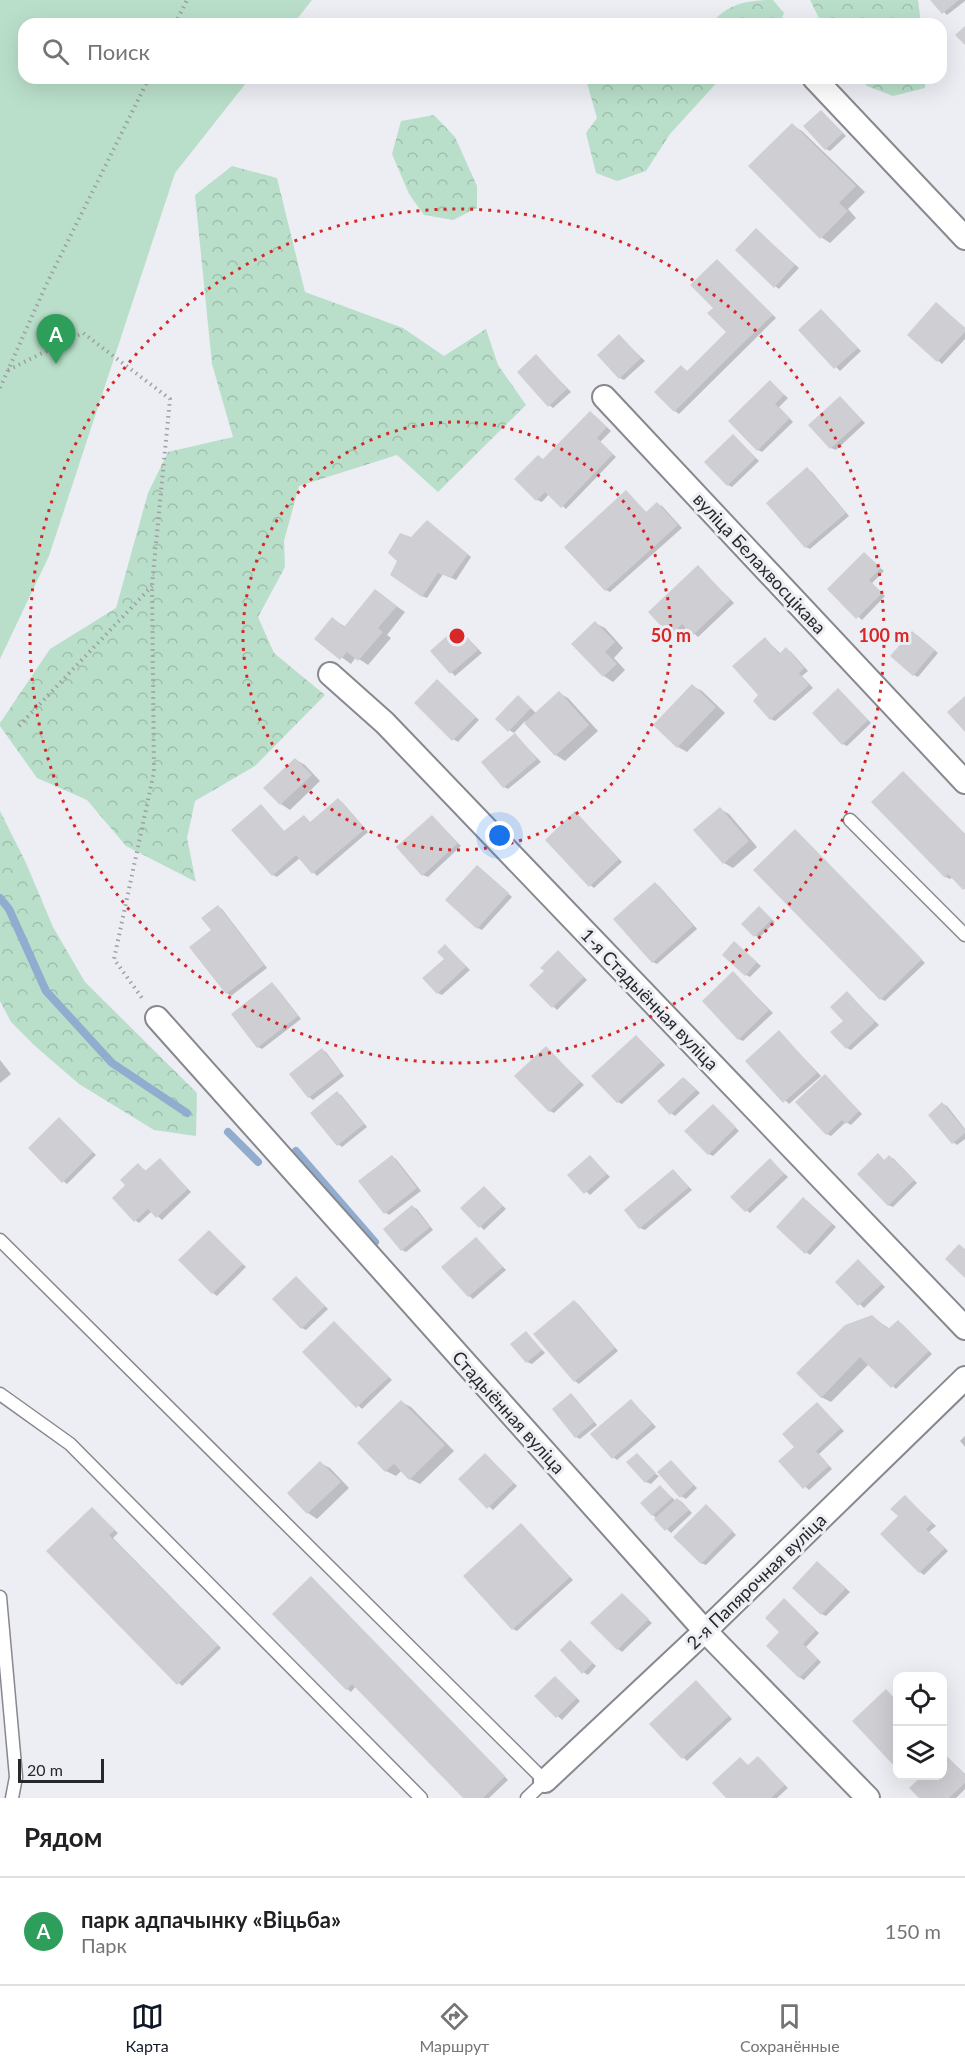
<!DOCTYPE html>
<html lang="ru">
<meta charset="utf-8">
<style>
:root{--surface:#fff;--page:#f6f6f6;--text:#202124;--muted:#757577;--line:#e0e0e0;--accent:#111827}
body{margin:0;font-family:Lato,sans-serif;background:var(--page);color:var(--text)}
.controls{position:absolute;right:18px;bottom:18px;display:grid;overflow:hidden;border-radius:12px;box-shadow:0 6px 24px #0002}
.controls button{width:54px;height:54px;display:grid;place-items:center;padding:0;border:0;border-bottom:2px solid var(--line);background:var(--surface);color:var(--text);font:30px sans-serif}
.scale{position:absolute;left:18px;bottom:15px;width:86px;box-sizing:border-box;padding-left:6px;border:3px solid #27282a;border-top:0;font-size:16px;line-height:21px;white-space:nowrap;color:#27282a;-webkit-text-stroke:4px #edeef4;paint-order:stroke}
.you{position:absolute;left:500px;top:836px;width:21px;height:21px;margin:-15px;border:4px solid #fff;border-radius:50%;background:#1a73e8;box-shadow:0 0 0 9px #1a73e833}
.badge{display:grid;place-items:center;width:39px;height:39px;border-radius:50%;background:var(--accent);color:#fff;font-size:20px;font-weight:700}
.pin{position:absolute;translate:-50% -50px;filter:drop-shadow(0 2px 3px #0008)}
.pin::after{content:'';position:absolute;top:32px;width:21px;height:18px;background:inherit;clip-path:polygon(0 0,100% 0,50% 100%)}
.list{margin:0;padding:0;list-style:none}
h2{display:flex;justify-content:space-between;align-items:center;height:78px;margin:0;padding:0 24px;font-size:26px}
h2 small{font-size:20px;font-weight:400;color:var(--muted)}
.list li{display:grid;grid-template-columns:39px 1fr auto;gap:18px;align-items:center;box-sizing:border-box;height:108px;padding:0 24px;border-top:2px solid var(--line)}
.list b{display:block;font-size:22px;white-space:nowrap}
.list p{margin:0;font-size:20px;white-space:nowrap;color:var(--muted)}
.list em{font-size:20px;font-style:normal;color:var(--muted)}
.icon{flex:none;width:33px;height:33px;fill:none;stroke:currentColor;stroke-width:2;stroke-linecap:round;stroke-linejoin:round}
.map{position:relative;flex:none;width:965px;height:1798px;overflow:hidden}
.search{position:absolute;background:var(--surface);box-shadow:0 6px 24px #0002;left:18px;right:18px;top:18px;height:66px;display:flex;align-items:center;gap:15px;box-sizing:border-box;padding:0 21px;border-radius:18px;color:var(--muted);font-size:22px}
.sheet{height:186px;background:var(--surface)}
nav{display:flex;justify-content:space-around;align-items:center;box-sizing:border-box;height:84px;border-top:2px solid var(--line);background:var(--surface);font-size:16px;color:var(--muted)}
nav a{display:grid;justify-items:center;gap:3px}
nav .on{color:var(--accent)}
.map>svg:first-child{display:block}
</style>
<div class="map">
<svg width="965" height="1798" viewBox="0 0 965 1798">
<defs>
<pattern id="forest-crowns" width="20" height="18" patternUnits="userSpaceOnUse" patternTransform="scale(1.5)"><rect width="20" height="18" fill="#b9dfca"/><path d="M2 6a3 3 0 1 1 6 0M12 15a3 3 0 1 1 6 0" fill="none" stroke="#9fbfae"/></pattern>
</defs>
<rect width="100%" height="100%" fill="#edeef4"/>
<!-- forest -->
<g fill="url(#forest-crowns)">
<path d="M773,0L784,13L779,24H711C728,3 747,0 773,0Z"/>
<polygon points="810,0 918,0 921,24 822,24"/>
<polygon points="589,78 721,78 670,134 646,171 617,181 596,173 586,133 597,118 587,83"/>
<polygon points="859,78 925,78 925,88 893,96 867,86"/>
<polygon points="434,115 455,137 477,186 477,208 453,220 424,215 409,194 392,154 401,121"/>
<polygon points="232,166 277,178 305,292 403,328 444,356 486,329 498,365 526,405 438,492 397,455 299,486 284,541 285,567 258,617 274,653 325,695 255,766 195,801 187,838 196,882 126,846 87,800 37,778 0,726 0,723 50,649 116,608 148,493 168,452 233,437 212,364 195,195"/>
<polygon points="0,811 26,863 53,927 85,982 197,1093 196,1136 154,1130 79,1084 35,1046 11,1022 0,1001"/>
</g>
<!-- park -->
<polygon fill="#b9dfca" points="0,0 312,0 293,24 24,24 24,78 250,78 175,173 49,556 0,659"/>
<!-- shadow -->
<g fill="#0003">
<polygon points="932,0 965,0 965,1 947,15"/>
<polygon points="821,111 846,136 830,151 826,149"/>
<polygon points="792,125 802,131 865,192 848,209 856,218 830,243 821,237"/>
<polygon points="756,230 799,268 779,289 775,286"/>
<polygon points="717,260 776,318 679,414 675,411 688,372 728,332 715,308"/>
<polygon points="937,304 965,328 965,339 942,364 909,335"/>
<polygon points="821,310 861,351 840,371 800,330"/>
<polygon points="619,336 645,361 624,380 620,378"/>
<polygon points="536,356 571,392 553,408 549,405"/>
<polygon points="770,382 788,398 779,407 793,422 762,452 758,450"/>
<polygon points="840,397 865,423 836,450 831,448"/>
<polygon points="594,415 611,431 600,442 616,457 566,509 549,494 542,502 537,500 544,461"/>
<polygon points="733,436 759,461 732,487 728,485"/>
<polygon points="807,469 812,472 849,516 810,549 806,547"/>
<polygon points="626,492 647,513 657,504 662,506 682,528 610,592 606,590"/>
<polygon points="431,525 471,557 456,580 443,574 427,598 422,596 412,539"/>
<polygon points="864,554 884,571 872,583 885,596 862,620 829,589"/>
<polygon points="698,567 734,603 698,637 687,627 676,637 650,612"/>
<polygon points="375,591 405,612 387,635 391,638 368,665 356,657 351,664 316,639 332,619 346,627"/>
<polygon points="595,623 605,628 623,648 614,658 625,670 613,682 604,676"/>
<polygon points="458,628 482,653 455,676 432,651"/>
<polygon points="917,635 938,653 918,677 914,675"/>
<polygon points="765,639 781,654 786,649 791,652 808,671 802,676 813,688 775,721 771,719 760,695"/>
<polygon points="438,681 479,720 458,742 453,739"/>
<polygon points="692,686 702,691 725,713 687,752 678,747"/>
<polygon points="559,693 568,698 598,731 565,761 556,755 525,721 514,733 509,730 522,700 536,713"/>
<polygon points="842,693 871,723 847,746 843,744"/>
<polygon points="515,735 541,762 508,789 504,787"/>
<polygon points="296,760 305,765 320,781 290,810 281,804"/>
<polygon points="904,773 965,834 965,889 953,877 950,879 946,877"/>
<polygon points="338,800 342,802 368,832 317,876 300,858 277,877 273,875 261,806 285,832 304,817 311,823"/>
<polygon points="720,809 729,814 757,847 733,868 724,863"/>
<polygon points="579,816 622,862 594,888 590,885"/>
<polygon points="432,817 461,846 428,877 423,875"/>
<polygon points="795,831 925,963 885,1001 881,999"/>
<polygon points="481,869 512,897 482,930 478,928"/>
<polygon points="655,884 659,886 697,929 657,964 653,962"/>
<polygon points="218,907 222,909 267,968 231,996 227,993"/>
<polygon points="759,908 775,922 759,938 755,935"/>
<polygon points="735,943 761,966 750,977 746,975"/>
<polygon points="446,946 470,970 442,995 438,993 446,959"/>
<polygon points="562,955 587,980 557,1010 531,985"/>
<polygon points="733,973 773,1013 743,1041 739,1039"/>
<polygon points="272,984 276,987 301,1019 262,1049 258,1047"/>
<polygon points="847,993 879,1025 851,1050 847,1048 845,1021"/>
<polygon points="779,1032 821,1076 789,1104 747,1061"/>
<polygon points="636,1036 665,1065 622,1104 618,1102"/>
<polygon points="546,1048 584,1085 554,1113 550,1111"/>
<polygon points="322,1050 326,1052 344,1076 313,1100 309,1097 291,1074"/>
<polygon points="0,1060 11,1074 0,1083"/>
<polygon points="825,1076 862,1114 851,1125 846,1122 831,1136 827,1134"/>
<polygon points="684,1078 700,1093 675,1116 671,1113"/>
<polygon points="337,1093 341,1095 367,1127 342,1147 338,1144"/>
<polygon points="943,1104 947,1106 965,1129 965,1139 957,1145 953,1142"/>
<polygon points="713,1105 739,1131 713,1156 709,1154"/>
<polygon points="59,1119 96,1155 67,1184 63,1181"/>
<polygon points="878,1155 885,1161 890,1157 894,1159 917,1183 893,1207 888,1205"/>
<polygon points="392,1157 396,1159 421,1191 389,1215 385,1212"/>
<polygon points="590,1157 610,1177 590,1195 569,1175"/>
<polygon points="160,1160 191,1192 162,1220 152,1211 139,1223 135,1220 127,1186 139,1165 147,1172"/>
<polygon points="770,1160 788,1177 750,1213 746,1210"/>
<polygon points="673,1171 692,1190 645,1230 640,1228"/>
<polygon points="485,1188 506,1209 484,1230 462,1208"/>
<polygon points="807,1201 836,1227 810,1255 806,1252"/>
<polygon points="413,1207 417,1209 433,1230 406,1252 402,1250"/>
<polygon points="209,1232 246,1267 217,1296 213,1293"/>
<polygon points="476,1239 506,1270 473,1299 469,1296"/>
<polygon points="859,1261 885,1287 864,1308 837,1282"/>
<polygon points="296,1278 328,1309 306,1330 302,1328"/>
<polygon points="574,1301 578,1304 618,1351 579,1384 575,1381 535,1334"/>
<polygon points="872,1317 890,1329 898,1322 902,1324 932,1354 896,1389 869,1364 831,1402 821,1397"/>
<polygon points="334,1322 392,1380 362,1409 304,1353"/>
<polygon points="526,1333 545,1353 532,1364 527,1362"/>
<polygon points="571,1395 575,1398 597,1425 580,1439 576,1437"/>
<polygon points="631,1400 656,1427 617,1460 613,1457"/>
<polygon points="401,1402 411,1407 454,1451 420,1484 410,1479 402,1470 396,1476 386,1471"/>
<polygon points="817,1404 844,1431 819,1454 832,1469 809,1490 780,1462 796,1447"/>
<polygon points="965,1436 965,1447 960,1441"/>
<polygon points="485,1455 517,1486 493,1510 460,1479"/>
<polygon points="637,1455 653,1470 650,1468 649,1470 659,1476 651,1484 646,1482"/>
<polygon points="671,1462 697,1488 686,1499 681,1496"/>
<polygon points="320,1463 330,1468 349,1488 317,1519 308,1513 289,1493"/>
<polygon points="660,1487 676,1501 677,1499 682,1502 692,1513 671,1533 653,1515"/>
<polygon points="905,1497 936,1526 929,1532 948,1551 924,1575 920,1572 900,1516"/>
<polygon points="92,1509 118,1533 113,1538 221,1648 182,1686 48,1551"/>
<polygon points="710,1509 736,1535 706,1565 701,1563"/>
<polygon points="521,1525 573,1580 517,1631 513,1629"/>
<polygon points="818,1563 850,1592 826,1616 822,1614"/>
<polygon points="311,1578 508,1780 489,1798 465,1798 356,1686 351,1692 347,1689"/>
<polygon points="622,1595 652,1623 622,1652 618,1649"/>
<polygon points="788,1603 819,1633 806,1647 821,1662 804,1680 799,1677 782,1632"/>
<polygon points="570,1642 596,1666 588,1675 583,1672"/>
<polygon points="555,1677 580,1701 562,1720 536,1696"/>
<polygon points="696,1682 732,1719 687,1761 651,1724"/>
<polygon points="886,1691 898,1701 898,1767 854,1721"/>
<polygon points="945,1755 965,1774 965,1789 956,1798 921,1798 911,1788 924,1776 942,1776"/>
<polygon points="758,1758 788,1788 777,1798 728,1798 740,1759 749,1766"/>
</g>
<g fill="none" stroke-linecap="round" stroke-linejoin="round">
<!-- stream -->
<g stroke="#90acce" stroke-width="8">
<polyline points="0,898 9,909 46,991 112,1063 187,1113"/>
<polyline points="228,1132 258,1162"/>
<polyline points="296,1151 375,1242"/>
</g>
</g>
<!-- building -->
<g fill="#cfced3">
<polygon points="930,0 959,0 942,14"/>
<polygon points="965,26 965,45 955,35"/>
<polygon points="821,110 843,133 825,150 803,126"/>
<polygon points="792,123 856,186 839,203 848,211 820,239 748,166"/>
<polygon points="756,228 795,265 774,288 735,250"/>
<polygon points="717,259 773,315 740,346 674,412 654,392 681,365 687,371 726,332 707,313 713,308 690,285"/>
<polygon points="936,302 965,328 965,332 937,362 907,335"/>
<polygon points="821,309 858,348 834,369 798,330"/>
<polygon points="619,334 641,358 619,379 597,355"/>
<polygon points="536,354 567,389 548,407 517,372"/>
<polygon points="770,380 784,395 775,404 790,418 757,451 728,421"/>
<polygon points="840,396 862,420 830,449 808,425"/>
<polygon points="590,411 607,427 597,438 613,454 561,508 545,492 536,501 514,479 538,455 543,459"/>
<polygon points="733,434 756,458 727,486 704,462"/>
<polygon points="807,467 846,513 805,548 766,503"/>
<polygon points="626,490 646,512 657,502 678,525 605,591 564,547"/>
<polygon points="427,520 468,554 451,578 438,573 422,597 390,575 397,561 388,553 400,533 411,537"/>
<polygon points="864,552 881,568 869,580 882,593 856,619 827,589"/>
<polygon points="698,565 730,600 693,635 682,624 670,636 648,612"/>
<polygon points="375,589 397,606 378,628 383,632 358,661 347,652 340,660 314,639 332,617 344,627"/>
<polygon points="595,621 615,642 605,652 617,664 603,677 571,644"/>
<polygon points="458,626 478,650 450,674 430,651"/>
<polygon points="912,631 935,650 913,676 890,656"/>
<polygon points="765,637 779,654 786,647 804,668 799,673 809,685 770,720 753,701 758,695 732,666"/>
<polygon points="437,679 476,717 452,741 414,703"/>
<polygon points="692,684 716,707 677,748 653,725"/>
<polygon points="838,688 868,720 842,745 812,713"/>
<polygon points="559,691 589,725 555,756 524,723"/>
<polygon points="518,695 531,708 508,732 495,719"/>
<polygon points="965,696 965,732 947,712"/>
<polygon points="515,733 537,759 503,788 481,762"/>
<polygon points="295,758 312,775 280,805 263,788"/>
<polygon points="903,771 965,834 965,888 963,890 948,874 945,878 871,802"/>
<polygon points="338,798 365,829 312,874 296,855 272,876 231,830 261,804 284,831 304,815 310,822"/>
<polygon points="720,807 749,841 723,864 693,830"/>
<polygon points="575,811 619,859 589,887 545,840"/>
<polygon points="432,815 458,843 422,876 396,847"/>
<polygon points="795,829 922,959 880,1000 753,870"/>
<polygon points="477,865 509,893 477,929 445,900"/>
<polygon points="655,882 693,926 652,963 613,919"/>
<polygon points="218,905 264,965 226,994 189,947 211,930 201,918"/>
<polygon points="759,906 772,919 754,937 741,924"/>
<polygon points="734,941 757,962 745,976 722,955"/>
<polygon points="445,944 466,967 437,994 422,978 444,959 437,952"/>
<polygon points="558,950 584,977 552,1008 529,985 544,971 540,968"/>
<polygon points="733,971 769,1010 738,1040 702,1001"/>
<polygon points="272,982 298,1016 257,1048 231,1014"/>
<polygon points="847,991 875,1022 846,1049 830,1032 843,1021 830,1007"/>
<polygon points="779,1030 817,1073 783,1103 745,1061"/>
<polygon points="636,1035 661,1062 617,1103 591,1076"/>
<polygon points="546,1046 580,1082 549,1112 514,1076"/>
<polygon points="322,1048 341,1073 308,1098 289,1074"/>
<polygon points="825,1074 859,1111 846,1124 842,1120 826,1135 795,1102"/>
<polygon points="683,1077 696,1090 670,1115 657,1101"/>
<polygon points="337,1091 364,1124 337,1146 310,1113"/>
<polygon points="942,1102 965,1130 965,1133 952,1144 928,1115"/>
<polygon points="713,1104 736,1127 708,1155 684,1131"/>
<polygon points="59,1117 93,1152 62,1183 28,1148"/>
<polygon points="878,1153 884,1160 889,1155 914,1180 888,1206 857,1174"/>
<polygon points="392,1155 417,1188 384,1214 358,1181"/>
<polygon points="590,1155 607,1174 584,1194 567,1175"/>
<polygon points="160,1158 188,1189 156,1218 148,1209 134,1222 112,1198 125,1185 120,1180 138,1163 145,1171"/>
<polygon points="770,1158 784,1174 745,1212 730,1197"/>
<polygon points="673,1169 689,1187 639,1229 624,1210"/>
<polygon points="484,1186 503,1206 479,1228 460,1208"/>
<polygon points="803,1197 832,1224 805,1254 776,1227"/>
<polygon points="412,1205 430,1227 401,1251 383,1229"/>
<polygon points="209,1230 243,1264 212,1294 178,1260"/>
<polygon points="476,1237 503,1267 468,1297 441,1267"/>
<polygon points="959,1244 965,1249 965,1278 945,1259"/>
<polygon points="858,1259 882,1284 858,1306 835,1282"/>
<polygon points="296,1276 325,1306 301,1329 272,1299"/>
<polygon points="574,1300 615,1348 574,1382 533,1334"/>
<polygon points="872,1315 888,1329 898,1320 929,1351 891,1388 860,1357 821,1398 796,1373 845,1325"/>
<polygon points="334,1321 389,1377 356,1408 302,1352"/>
<polygon points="526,1331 542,1350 526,1363 510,1344"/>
<polygon points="571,1393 594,1422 575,1438 552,1409"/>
<polygon points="631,1399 652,1424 612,1459 590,1434"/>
<polygon points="401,1400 445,1445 409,1480 394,1464 385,1472 357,1443"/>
<polygon points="817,1402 841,1428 816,1451 829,1466 803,1489 778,1461 794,1447 782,1434"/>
<polygon points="485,1453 514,1483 487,1509 458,1479"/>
<polygon points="637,1453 656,1473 645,1483 626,1462"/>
<polygon points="671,1460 694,1485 680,1498 657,1472"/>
<polygon points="320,1461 341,1482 307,1514 287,1493"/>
<polygon points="660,1485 672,1498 652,1516 640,1503"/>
<polygon points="905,1495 932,1523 926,1529 945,1548 919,1573 880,1534 898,1516 890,1509"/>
<polygon points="677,1498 689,1510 665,1531 654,1519"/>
<polygon points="706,1504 733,1531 701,1564 673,1537"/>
<polygon points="92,1507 115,1530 109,1535 218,1645 177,1685 46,1551"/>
<polygon points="521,1523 570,1577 512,1630 463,1576"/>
<polygon points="817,1561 846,1588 821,1615 792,1588"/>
<polygon points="311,1576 505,1776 483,1798 463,1798 352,1684 346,1690 272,1614"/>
<polygon points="622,1593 649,1619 617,1650 590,1623"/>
<polygon points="784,1598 816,1630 803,1644 818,1659 799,1678 766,1646 779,1632 765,1618"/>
<polygon points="570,1640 593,1663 582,1674 560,1650"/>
<polygon points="555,1676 577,1698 556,1718 534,1696"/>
<polygon points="696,1680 729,1716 682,1759 649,1724"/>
<polygon points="886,1689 897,1701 897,1769 852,1721"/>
<polygon points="945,1754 965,1775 965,1783 949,1798 919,1798 909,1788 922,1776 942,1776 942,1756"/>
<polygon points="758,1756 785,1785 771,1798 726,1798 712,1783 740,1757 748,1765"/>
</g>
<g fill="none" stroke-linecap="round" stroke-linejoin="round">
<!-- service casing -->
<g stroke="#88898f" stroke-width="15">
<g id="service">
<polyline points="850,820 965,935"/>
<polyline points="0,1240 545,1781 527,1798"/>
<polyline points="0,1394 70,1444 421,1798"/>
<polyline points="0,1597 16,1777 12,1798"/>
</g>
</g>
<!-- minor casing -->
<g stroke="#88898f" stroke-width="26">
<g id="minor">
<polyline points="814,78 965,238"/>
<polyline points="604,397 965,782"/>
<polyline points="330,674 385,723 965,1328"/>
<polyline points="157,1018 705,1631 868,1798"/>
<polyline points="545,1781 705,1631 965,1378"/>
</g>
</g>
<!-- path -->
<g stroke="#9e9fa3" stroke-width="4" stroke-dasharray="1.5 4.5" stroke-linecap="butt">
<polyline points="175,24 187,0"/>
<polyline points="8,370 83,333 170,399 152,585 154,772 114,959 142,998"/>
<polyline points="0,388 46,285 149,78"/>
<polyline points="19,726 152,586"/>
</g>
<!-- service -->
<use href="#service" stroke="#fff" stroke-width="12"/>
<!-- minor -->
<use href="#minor" stroke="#fff" stroke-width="22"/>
</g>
<!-- distance rings -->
<g fill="none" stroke="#d62828" stroke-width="3" stroke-dasharray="3 6">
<circle cx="457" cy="636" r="214"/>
<circle cx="457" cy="636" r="427"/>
</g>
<g text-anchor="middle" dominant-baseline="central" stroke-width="6" stroke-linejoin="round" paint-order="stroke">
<!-- street labels -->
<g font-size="18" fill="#27282a" stroke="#edeef4">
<text transform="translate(760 563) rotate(47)">вуліца Белахвосцікава</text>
<text transform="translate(650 999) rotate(46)">1-я Стадыённая вуліца</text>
<text transform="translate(509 1412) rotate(48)">Стадыённая вуліца</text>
<text transform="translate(756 1581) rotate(-44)">2-я Папярочная вуліца</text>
</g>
</g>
<circle cx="457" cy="636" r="9" fill="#d62828" stroke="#edeef4" stroke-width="3"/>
<g font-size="18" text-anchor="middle" font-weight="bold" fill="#d62828" stroke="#edeef4" stroke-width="6" stroke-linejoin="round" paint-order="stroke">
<text x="671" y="642">50 m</text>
<text x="884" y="642">100 m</text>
</g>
</svg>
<div class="controls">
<button><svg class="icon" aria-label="locate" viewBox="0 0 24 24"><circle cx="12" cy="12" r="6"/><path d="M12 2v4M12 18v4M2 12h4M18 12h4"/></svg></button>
<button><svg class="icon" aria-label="layers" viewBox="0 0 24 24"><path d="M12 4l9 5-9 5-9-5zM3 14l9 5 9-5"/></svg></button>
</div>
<div class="scale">20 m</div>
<div class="you"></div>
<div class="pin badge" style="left:56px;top:364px;background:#2e9e5b">A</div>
<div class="search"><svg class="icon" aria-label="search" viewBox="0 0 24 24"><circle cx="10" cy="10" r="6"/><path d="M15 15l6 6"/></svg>Поиск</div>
</div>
<section class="sheet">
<h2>Рядом<small></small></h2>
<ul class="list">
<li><span class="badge" style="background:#2e9e5b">A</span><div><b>парк адпачынку «Віцьба»</b><p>Парк</p></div><em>150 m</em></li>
</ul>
</section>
<nav>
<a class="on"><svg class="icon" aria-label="map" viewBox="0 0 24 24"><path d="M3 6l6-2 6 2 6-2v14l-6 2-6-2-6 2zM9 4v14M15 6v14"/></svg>Карта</a>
<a><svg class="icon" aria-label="directions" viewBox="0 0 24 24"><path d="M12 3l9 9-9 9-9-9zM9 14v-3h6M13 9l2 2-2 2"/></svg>Маршрут</a>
<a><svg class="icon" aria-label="saved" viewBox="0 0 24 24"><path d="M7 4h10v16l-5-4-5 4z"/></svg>Сохранённые</a>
</nav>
